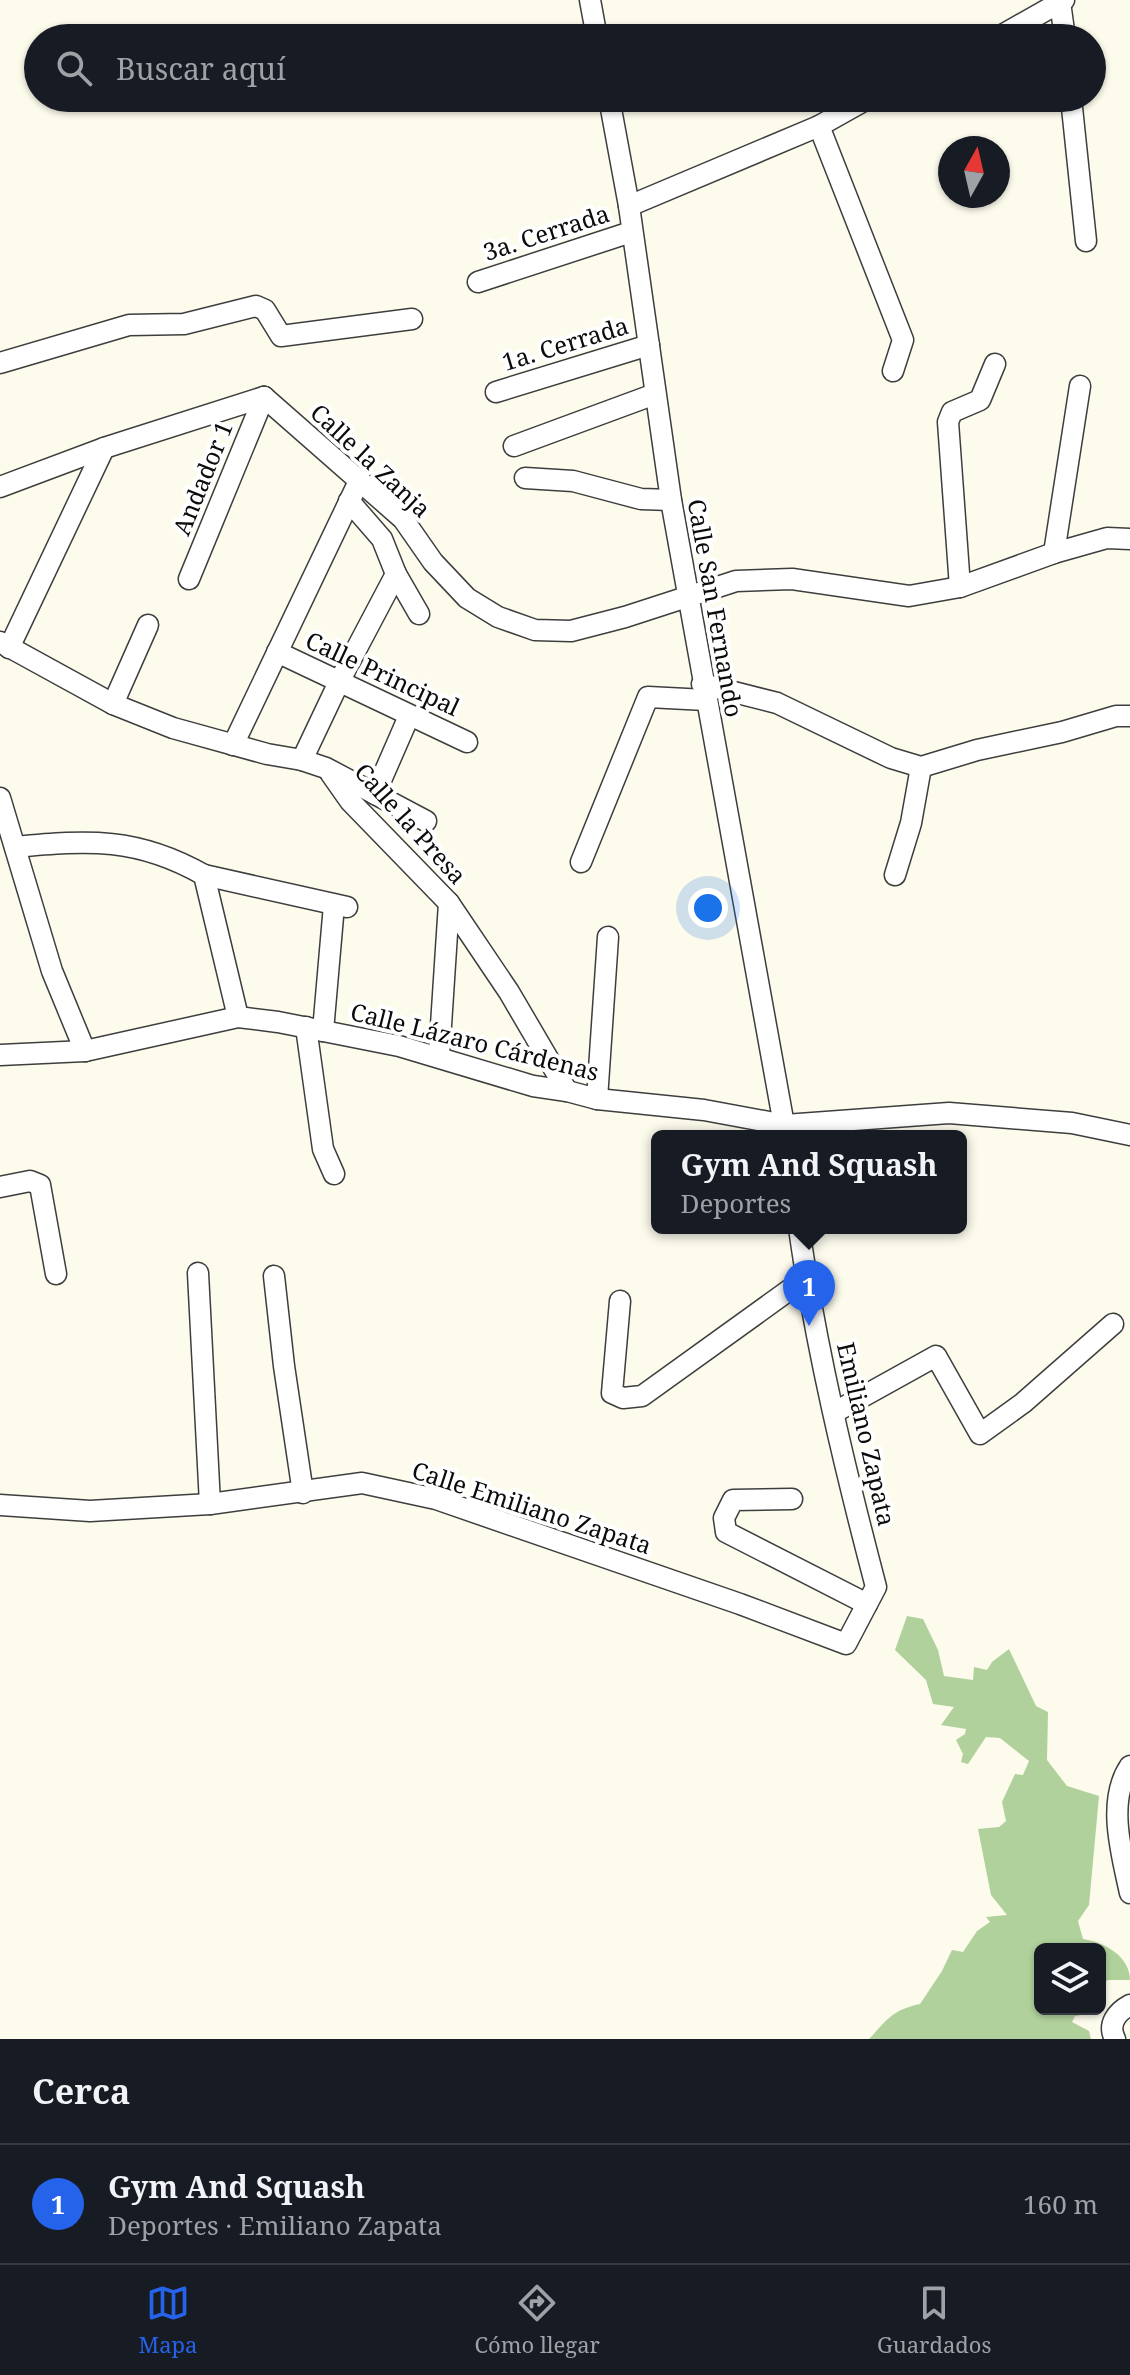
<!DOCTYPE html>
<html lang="es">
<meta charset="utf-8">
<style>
:root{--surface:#171b24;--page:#242831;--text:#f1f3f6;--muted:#9ea1a6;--line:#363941;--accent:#2563eb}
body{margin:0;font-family:"Noto Serif",serif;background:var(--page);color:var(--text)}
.controls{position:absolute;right:24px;bottom:24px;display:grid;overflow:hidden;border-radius:12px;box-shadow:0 2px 6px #0004}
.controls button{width:72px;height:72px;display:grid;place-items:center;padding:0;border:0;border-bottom:2px solid var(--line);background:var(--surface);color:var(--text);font:40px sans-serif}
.compass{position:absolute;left:938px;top:136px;width:72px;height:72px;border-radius:50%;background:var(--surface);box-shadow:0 2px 6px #0004;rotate:8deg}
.you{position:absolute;left:708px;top:908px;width:28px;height:28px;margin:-20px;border:6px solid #fff;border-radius:50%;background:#1a73e8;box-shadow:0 0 0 12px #1a73e833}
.badge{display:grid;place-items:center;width:52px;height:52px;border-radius:50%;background:var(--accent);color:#fff;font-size:26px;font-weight:700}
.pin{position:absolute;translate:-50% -66px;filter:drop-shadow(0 2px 4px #0008)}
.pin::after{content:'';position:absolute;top:42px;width:28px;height:24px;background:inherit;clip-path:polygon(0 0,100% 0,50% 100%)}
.popup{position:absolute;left:651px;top:1130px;width:316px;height:104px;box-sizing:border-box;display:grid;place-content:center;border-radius:12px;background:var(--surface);filter:drop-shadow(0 2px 6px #0005);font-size:26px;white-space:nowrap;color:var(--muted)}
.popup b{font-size:30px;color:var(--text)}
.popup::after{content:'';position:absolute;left:50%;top:100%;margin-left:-16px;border:16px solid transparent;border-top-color:var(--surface)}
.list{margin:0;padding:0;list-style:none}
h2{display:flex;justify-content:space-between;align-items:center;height:104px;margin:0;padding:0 32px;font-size:34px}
h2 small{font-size:26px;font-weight:400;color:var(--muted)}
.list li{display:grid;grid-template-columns:52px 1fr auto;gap:24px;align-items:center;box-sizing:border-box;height:120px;padding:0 32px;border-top:2px solid var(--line)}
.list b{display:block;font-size:30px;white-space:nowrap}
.list p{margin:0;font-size:26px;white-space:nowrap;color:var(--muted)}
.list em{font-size:26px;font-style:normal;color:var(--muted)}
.icon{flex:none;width:44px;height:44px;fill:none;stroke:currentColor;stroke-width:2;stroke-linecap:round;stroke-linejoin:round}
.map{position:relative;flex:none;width:1130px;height:2039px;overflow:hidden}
.search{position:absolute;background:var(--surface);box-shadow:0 2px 6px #0004;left:24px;right:24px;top:24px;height:88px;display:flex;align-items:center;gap:20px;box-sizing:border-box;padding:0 28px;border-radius:44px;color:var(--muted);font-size:30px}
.sheet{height:224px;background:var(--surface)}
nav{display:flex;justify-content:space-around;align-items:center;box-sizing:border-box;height:112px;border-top:2px solid var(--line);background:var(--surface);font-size:22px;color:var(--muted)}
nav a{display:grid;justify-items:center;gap:4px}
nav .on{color:var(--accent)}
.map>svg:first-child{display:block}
</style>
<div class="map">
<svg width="1130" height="2039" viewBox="0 0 1130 2039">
<rect width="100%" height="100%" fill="#fcfbec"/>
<!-- forest -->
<path fill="#b0d19c" d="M907,1616L923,1619L938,1650L944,1676L973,1680L974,1667L987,1670L992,1662L1009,1649L1036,1706L1048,1712L1047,1760L1067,1786L1099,1796L1089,1905L1078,1921L1083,1939C1104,1942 1130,1956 1130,1980H1108L1100,1985V1949H1040V2009H1086L1082,2015L1075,2016L1072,2022L1089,2031L1091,2039H869C888,2019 892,2010 920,2004L942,1971L952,1950L963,1952L977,1931L990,1922L986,1917L1007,1915L991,1895L978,1829L999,1827L1006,1821L1002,1802L1015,1774L1023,1775L1029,1761L1000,1738L986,1737L968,1764L961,1762L963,1754L956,1740L965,1734L966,1729L941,1725L954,1707L933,1704L926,1680L895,1650Z"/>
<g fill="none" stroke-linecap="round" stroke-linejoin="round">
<!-- minor casing -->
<g stroke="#3e3e3e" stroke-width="23">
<g id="minor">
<polyline points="590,0 597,38"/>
<polyline points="1060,2 1065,38"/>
<polyline points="997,38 1064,0"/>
<polyline points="609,98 629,206 671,500 786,1136"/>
<polyline points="1071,98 1086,241"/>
<polyline points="819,126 903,340 893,371"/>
<polyline points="629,206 819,126 869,98"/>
<polyline points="478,282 631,232"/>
<polyline points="0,363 129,325 184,324 256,306 265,310 281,336 412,319"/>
<polyline points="496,392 649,345"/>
<polyline points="264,397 403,519 433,562 467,598 498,617 535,630 571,631 625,617 736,581 792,579 909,596 960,587 1054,553 1107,538 1130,539"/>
<polyline points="514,446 655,394"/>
<polyline points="525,478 573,481 641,499 671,500"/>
<polyline points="0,487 104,448 264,397"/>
<polyline points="349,501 382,539 396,574 419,614"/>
<polyline points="1054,553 1080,386"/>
<polyline points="189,579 264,397"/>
<polyline points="960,587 948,422 952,412 980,400 995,364"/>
<polyline points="0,642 113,704 173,728 267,754 302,760 326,768 426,821"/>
<polyline points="9,648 104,448"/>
<polyline points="277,652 467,742"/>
<polyline points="702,684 777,703 891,758 921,767 977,750 1062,732 1116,716 1130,716"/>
<polyline points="113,704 148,625"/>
<polyline points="233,745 360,479"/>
<polyline points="302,760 339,682 396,574"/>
<polyline points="331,774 350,801 449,903 509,992 567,1091"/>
<polyline points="375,794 409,716"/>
<polyline points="0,798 52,971 85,1051"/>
<path d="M15,847C89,840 137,837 204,875L238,1017"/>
<polyline points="581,862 648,697 706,700"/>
<polyline points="204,875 347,907"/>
<polyline points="895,875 911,823 921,767"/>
<polyline points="306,1027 323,1149 334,1174"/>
<polyline points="323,1031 334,905"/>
<polyline points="0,1055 85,1051 238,1017 278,1022 399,1046 533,1086 567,1091 597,1099 704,1110 785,1125 949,1113 1072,1123 1130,1135"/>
<polyline points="439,1056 449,903"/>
<polyline points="597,1099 608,937"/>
<polyline points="0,1187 30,1181 40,1185 56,1274"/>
<polyline points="198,1273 210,1504"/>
<polyline points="274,1276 284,1366 303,1493"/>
<polyline points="620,1301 612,1393 623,1398 642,1396 806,1278"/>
<polyline points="835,1412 936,1356 980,1434 1023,1403 1113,1324"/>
<polyline points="792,1499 733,1500 724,1518 726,1532 867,1604"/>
<path d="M0,1505L90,1511L210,1504L362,1483L436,1499L740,1604L846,1644L876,1587C845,1469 816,1349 799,1228"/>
<path d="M1130,1766C1106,1801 1122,1855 1130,1893"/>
<path d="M1115,2039C1107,2024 1117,2012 1130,2005"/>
</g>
</g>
<!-- minor -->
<use href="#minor" stroke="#fff" stroke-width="20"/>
</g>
<g text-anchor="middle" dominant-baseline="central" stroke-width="8" stroke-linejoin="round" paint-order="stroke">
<!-- street labels -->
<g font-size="24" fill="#0b0b0b" stroke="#fff">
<text transform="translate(546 232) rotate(-18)">3a. Cerrada</text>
<text transform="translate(565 343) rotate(-17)">1a. Cerrada</text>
<text transform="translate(371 460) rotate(43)">Calle la Zanja</text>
<text transform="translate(202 478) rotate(-68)">Andador 1</text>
<text transform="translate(716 608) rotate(80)">Calle San Fernando</text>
<text transform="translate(383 673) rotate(25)">Calle Principal</text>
<text transform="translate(411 823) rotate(48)">Calle la Presa</text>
<text transform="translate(475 1041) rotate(14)">Calle Lázaro Cárdenas</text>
<text transform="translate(867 1434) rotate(77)">Emiliano Zapata</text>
<text transform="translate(532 1507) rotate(18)">Calle Emiliano Zapata</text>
</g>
</g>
</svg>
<div class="controls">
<button><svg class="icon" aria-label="layers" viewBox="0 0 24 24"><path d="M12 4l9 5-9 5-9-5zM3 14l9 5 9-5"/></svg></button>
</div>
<svg class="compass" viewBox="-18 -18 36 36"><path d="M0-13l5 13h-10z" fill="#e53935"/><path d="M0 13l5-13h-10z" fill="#9ea1a6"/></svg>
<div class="you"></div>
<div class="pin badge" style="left:809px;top:1326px">1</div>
<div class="popup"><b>Gym And Squash</b>Deportes</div>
<div class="search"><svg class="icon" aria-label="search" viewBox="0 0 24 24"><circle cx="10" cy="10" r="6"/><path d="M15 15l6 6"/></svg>Buscar aquí</div>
</div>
<section class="sheet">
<h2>Cerca<small></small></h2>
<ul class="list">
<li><span class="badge">1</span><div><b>Gym And Squash</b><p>Deportes · Emiliano Zapata</p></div><em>160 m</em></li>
</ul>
</section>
<nav>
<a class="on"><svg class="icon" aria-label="map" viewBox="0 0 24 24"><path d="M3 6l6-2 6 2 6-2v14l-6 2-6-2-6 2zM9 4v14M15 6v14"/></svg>Mapa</a>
<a><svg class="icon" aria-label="directions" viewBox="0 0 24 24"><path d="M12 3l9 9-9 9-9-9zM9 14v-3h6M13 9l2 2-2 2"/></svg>Cómo llegar</a>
<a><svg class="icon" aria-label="saved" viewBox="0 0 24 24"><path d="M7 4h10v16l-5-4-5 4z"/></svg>Guardados</a>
</nav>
